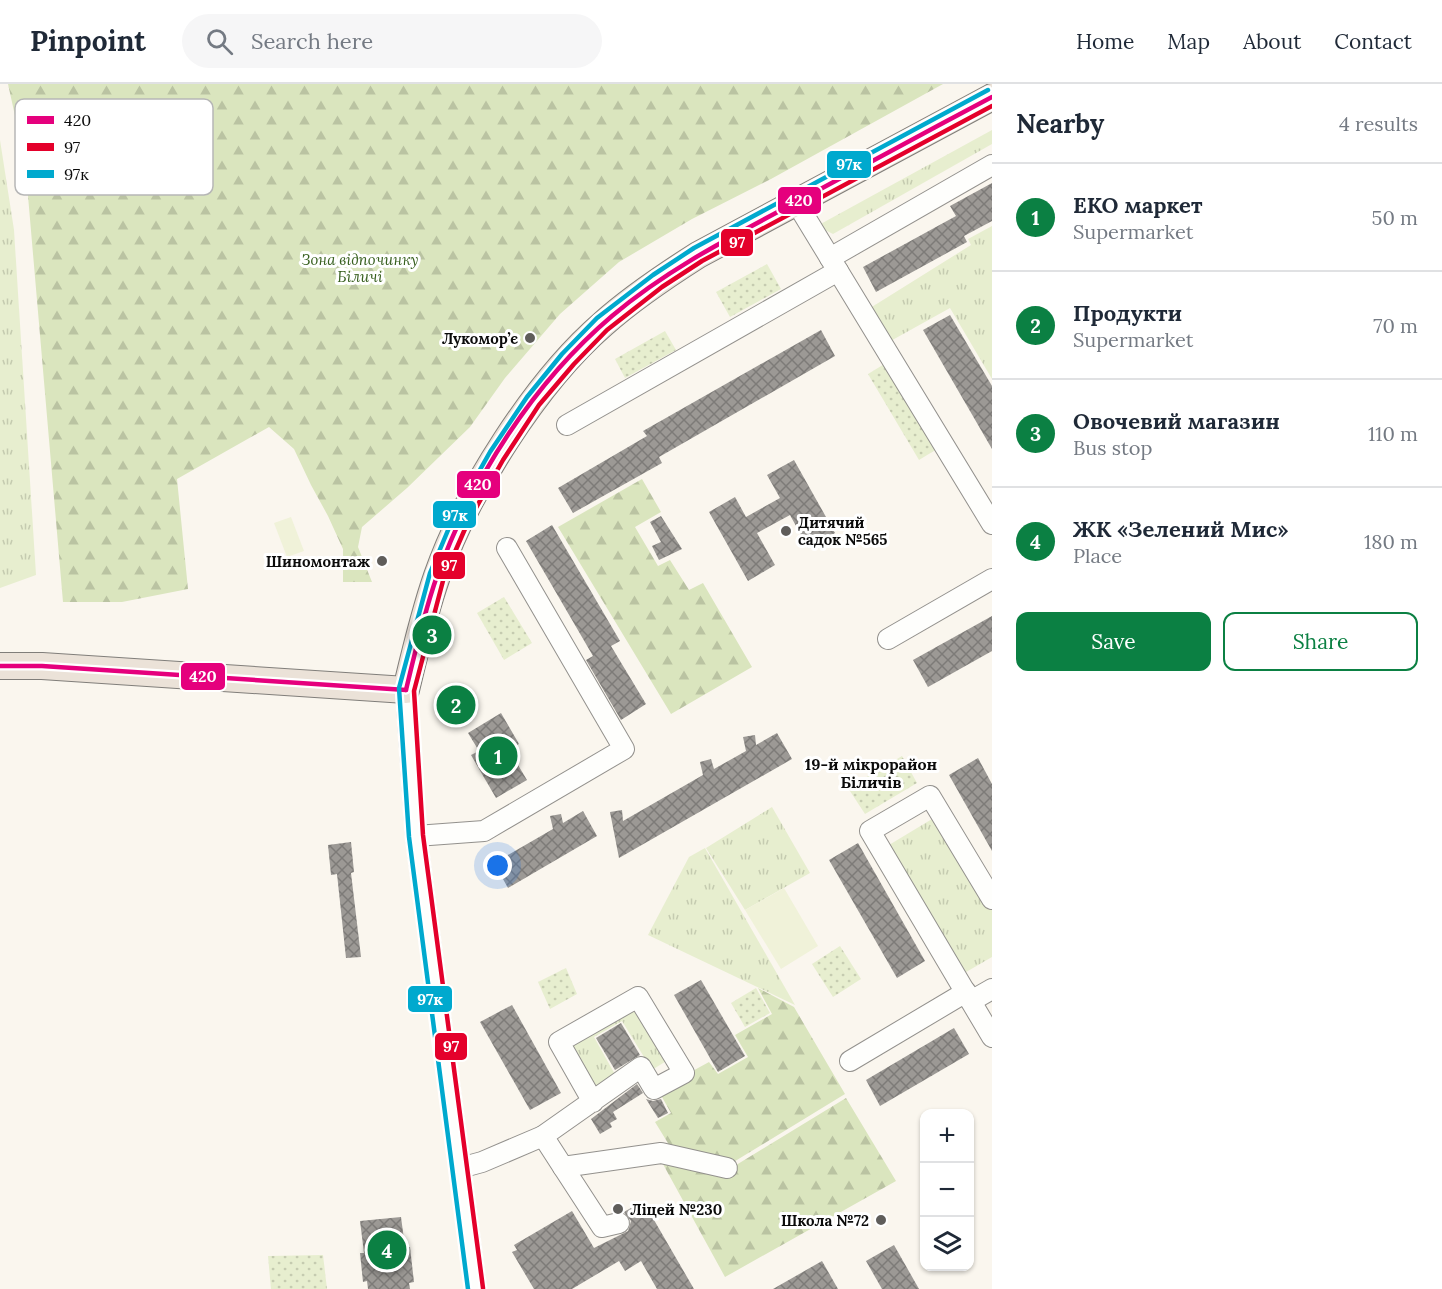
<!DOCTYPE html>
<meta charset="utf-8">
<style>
:root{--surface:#fff;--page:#f6f6f7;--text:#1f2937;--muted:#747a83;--line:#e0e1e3;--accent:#0b8043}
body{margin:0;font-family:Lora,serif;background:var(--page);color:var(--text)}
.controls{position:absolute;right:18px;bottom:18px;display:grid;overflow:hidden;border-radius:12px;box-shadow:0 2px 4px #0004}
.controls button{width:54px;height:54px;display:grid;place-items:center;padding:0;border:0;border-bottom:2px solid var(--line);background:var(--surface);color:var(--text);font:30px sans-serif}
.you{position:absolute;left:498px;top:782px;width:21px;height:21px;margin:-15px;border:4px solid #fff;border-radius:50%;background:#1a73e8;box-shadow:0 0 0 9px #1a73e833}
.badge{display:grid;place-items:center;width:39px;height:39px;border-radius:50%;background:var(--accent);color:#fff;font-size:20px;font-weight:700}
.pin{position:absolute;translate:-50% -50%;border:3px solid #fff;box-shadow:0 2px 6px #0006}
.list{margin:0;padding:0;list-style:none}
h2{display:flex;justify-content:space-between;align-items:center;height:78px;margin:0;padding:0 24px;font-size:26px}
h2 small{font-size:20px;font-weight:400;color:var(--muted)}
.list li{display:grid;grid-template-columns:39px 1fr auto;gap:18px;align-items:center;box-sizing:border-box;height:108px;padding:0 24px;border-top:2px solid var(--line)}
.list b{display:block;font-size:22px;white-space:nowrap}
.list p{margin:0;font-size:20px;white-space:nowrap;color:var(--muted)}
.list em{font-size:20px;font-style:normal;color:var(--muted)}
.actions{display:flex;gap:12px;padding:18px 24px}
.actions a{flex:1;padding:14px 0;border:2px solid var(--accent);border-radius:12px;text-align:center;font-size:21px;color:var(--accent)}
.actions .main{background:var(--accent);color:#fff}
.icon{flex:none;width:33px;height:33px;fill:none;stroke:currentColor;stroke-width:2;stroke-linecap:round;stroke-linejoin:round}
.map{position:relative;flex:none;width:992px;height:1205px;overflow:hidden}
header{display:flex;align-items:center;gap:36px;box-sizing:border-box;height:84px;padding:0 30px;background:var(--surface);border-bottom:2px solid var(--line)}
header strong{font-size:28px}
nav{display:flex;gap:33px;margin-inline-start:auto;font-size:21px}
.search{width:420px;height:54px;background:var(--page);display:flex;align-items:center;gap:15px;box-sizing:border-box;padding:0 21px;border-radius:33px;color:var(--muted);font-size:22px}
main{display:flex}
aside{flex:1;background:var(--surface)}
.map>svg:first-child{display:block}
</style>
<header>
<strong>Pinpoint</strong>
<div class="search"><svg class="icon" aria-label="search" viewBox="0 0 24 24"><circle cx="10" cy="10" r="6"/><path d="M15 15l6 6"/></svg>Search here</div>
<nav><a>Home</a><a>Map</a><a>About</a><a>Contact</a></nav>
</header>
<main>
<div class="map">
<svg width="992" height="1205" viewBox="0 0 992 1205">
<defs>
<pattern id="grass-tufts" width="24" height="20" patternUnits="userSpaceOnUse" patternTransform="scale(1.5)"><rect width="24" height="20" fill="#e7eecf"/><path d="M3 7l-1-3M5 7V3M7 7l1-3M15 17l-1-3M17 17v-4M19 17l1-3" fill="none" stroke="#c5cbb0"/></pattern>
<pattern id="forest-firs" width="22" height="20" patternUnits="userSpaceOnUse" patternTransform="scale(1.5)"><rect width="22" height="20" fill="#dae5be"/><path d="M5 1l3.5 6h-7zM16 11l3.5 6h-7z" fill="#bac3a2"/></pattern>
<pattern id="park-dots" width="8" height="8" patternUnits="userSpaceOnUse" patternTransform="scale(1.5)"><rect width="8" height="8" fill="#e7eecf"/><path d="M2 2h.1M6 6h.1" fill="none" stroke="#c5cbb0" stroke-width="1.8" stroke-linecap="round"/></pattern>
<pattern id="building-cross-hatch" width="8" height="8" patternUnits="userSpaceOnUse" patternTransform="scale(1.5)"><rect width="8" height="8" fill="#9c9995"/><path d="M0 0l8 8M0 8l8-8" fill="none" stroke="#7d7b78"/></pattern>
</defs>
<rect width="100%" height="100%" fill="#faf6ee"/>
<!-- grass -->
<g fill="url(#grass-tufts)">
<polygon points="992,46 992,60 833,150 817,142"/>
<polygon points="0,56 14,146 36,491 0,504"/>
<polygon points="992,142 992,295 950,224 887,259 867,226 971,161 968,155"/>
<polygon points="772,723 810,789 745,826 706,764"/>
<polygon points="937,732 992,823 992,873 961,891 884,764"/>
<polygon points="705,764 795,921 648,851 689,773"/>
<polygon points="637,916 671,974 652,986 622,937 594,953 617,994 590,1009 561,959"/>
</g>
<!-- forest -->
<g fill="url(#forest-firs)">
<polygon points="8,0 943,0 771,95 692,135 619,178 560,230 505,294 470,343 407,404 362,443 358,463 372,498 343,498 343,465 328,432 311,401 294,365 269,343 177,395 188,505 122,518 63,518 25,77"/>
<polygon points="642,395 661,428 635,443 658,482 670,476 689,506 703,499 752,583 671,630 558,443"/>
<polygon points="758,904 794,923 845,1010 727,1082 674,1069 655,1038 671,1029 658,1006 709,978 718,990 748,973 735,951 772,930"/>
<polygon points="846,1014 896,1097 725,1193 658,1071 728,1086"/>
</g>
<!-- park -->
<g fill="url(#park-dots)">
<polygon points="767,180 781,205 730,233 716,208"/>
<polygon points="665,247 676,266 625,294 615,275"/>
<polygon points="891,276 942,362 919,376 868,290"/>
<polygon points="504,513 532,559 504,576 477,529"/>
<polygon points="902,672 917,699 865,730 848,704"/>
<polygon points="840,862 861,895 833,913 812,880"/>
<polygon points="566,884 577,910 550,925 538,898"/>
<polygon points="756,904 770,929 745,943 731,919"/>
<polygon points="323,1171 327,1205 271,1205 268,1172"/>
</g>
<!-- pitch -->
<g fill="#f0f2d9">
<polygon points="291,433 304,467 287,473 274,439"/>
<polygon points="784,804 818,862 781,885 745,826"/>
</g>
<!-- building -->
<g fill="url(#building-cross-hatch)">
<polygon points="992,99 992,137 964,152 967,158 876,208 863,183 956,132 950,122"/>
<polygon points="950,231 992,302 992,365 923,246"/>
<polygon points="821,246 835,272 659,373 662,379 573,429 558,404 647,352 643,347"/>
<polygon points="794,376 835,449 808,464 790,431 757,449 775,481 748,497 709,428 735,413 746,433 780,414 767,391"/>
<polygon points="661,432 682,465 659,476 652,462 661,458 650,438"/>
<polygon points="552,441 620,557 611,562 646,620 621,636 586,576 593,572 526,457"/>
<polygon points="992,532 992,567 928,603 913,576"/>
<polygon points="501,629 519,660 509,666 527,696 496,714 471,671 479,667 468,649"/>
<polygon points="777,649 792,675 619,774 610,728 622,726 623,737 703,691 700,678 711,675 714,685 746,667 743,653 755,651 756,661"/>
<polygon points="978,674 992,700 992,767 949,691"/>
<polygon points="583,727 597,752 508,804 494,779 553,745 550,732 561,730 563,739"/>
<polygon points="351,758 354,788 351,789 361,873 346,874 337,790 331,791 328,761"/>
<polygon points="858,759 925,877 897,894 829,776"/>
<polygon points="701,896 745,972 718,988 674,911"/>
<polygon points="512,921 561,1009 530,1026 480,938"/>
<polygon points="621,939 640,971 615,986 596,954"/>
<polygon points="954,944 969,970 880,1022 866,996"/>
<polygon points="637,1000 643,1009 613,1028 617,1035 610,1039 612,1043 600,1050 591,1035"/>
<polygon points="646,1015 653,1017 661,1015 668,1029 658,1034"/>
<polygon points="643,1117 694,1205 657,1205 641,1177 625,1187 619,1177 572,1205 534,1205 512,1168 517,1166 514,1161 572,1127 594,1164 628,1147 631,1137 624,1128"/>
<polygon points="401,1133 405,1163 410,1163 414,1198 409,1199 410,1205 368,1205 367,1197 363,1198 360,1169 364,1169 360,1137"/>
<polygon points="894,1161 919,1205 882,1205 866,1177"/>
<polygon points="822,1177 838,1205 773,1205"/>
</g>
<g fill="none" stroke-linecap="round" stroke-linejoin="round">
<!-- minor casing -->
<g stroke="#93918d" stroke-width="22">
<g id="minor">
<polyline points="796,118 992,440"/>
<polyline points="830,174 992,81"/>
<polyline points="567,341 838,187"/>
<polyline points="888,555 992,495"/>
<polyline points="406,606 416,752 476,1205"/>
<polyline points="416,752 484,747 624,665 507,464"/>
<polyline points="992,815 930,712 870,747 992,953"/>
<polyline points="971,917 992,905"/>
<polyline points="850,977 966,908"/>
<polyline points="543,1052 563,1083 661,1069 727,1084"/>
<polyline points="563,1083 602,1143 619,1139"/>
<polyline points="460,1084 482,1078 543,1052 641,983 654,1005 684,989 638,913 559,958 593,1018"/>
</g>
</g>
<!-- major casing -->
<g stroke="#807e7a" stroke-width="28">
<path id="major" d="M0,582H42L406,606C415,568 424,529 437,492C466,409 536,298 603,240C632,214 665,192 698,171L992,13"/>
</g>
<!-- minor -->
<use href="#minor" stroke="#fefefc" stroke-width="20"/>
<!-- major -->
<use href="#major" stroke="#ebe2d8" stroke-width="26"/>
<!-- bus-1 casing -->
<g stroke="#fff" stroke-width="9">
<g id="bus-1">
<polyline points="0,582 42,582 406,606"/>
<path d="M406,606C415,568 424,529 437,492C472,395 533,299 612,232C665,187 727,155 789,122C856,86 924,49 992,13"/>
</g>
</g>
<!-- bus-2 casing -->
<g stroke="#fff" stroke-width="9">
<polyline id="bus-2" points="483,1204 423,751 414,607 444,493 468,438 503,376 539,321 574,280 607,246 662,203 702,177 992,22"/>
</g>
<!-- bus-3 casing -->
<g stroke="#fff" stroke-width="9">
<polyline id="bus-3" points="468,1205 409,753 399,604 430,489 454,432 490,368 527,313 562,270 597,234 653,191 694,164 988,6"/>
</g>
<!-- bus-1 -->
<use href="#bus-1" stroke="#e5007d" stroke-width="4.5"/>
<!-- bus-2 -->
<use href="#bus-2" stroke="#e4002b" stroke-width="4.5"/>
<!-- bus-3 -->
<use href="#bus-3" stroke="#00a9ce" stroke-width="4.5"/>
</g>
<!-- markers -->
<g fill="#5f5d5a" stroke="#fff" stroke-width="2">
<circle cx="530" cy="254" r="6"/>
<circle cx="786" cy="447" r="6"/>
<circle cx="382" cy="477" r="6"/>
<circle cx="618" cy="1125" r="6"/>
<circle cx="881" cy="1136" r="6"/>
</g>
<g text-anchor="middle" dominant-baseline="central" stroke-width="6" stroke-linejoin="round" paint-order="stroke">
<!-- park labels -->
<g font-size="15" font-style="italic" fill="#38601f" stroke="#fff">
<text x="360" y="175">Зона відпочинку<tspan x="360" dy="17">Біличі</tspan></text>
</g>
<!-- poi labels -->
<g font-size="15" font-weight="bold" fill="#0b0b0b" stroke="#fff" text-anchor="end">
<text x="518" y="254">Лукомор’є</text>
<text x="798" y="438" text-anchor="start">Дитячий<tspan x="798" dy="17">садок №565</tspan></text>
<text x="370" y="477">Шиномонтаж</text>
<text x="630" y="1125" text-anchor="start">Ліцей №230</text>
<text x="869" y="1136">Школа №72</text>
</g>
<!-- neighbourhood labels -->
<g font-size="16" font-weight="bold" fill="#0b0b0b" stroke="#fff">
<text x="871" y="680">19-й мікрорайон<tspan x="871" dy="18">Біличів</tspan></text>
</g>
</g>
<!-- legend -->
<rect x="15" y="15" width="198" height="96" rx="9" fill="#fff" stroke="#b6b6b6" stroke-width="1.5"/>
<rect x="27" y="32" width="27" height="8" fill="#e5007d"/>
<rect x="27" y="59" width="27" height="8" fill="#e4002b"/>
<rect x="27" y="86" width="27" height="8" fill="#00a9ce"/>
<g font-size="16" fill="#0b0b0b">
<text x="64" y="42">420</text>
<text x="64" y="69">97</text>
<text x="64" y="96">97к</text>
</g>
<g stroke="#fff" stroke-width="2">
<rect x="826" y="66" width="46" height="29" rx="6" fill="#00a9ce"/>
<rect x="777" y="102" width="45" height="29" rx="6" fill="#e5007d"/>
<rect x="720" y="144" width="34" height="29" rx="6" fill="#e4002b"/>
<rect x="456" y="386" width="45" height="29" rx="6" fill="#e5007d"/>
<rect x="432" y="416" width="45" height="29" rx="6" fill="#00a9ce"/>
<rect x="432" y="467" width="34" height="29" rx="6" fill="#e4002b"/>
<rect x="180" y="578" width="46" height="29" rx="6" fill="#e5007d"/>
<rect x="407" y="901" width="46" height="28" rx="6" fill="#00a9ce"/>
<rect x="434" y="948" width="34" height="29" rx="6" fill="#e4002b"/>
</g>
<g font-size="16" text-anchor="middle" font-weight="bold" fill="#fff">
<text x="849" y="86">97к</text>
<text x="799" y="122">420</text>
<text x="737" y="164">97</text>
<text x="478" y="406">420</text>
<text x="455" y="437">97к</text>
<text x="449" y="487">97</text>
<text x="203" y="598">420</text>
<text x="430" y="921">97к</text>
<text x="451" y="968">97</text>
</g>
</svg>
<div class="controls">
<button>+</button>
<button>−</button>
<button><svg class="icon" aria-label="layers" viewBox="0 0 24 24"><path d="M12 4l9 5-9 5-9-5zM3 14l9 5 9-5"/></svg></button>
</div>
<div class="you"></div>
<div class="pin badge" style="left:498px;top:672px">1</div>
<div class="pin badge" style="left:456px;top:621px">2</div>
<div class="pin badge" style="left:432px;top:551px">3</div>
<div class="pin badge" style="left:387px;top:1166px">4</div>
</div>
<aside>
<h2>Nearby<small>4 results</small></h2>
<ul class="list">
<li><span class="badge">1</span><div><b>ЕКО маркет</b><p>Supermarket</p></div><em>50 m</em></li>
<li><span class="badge">2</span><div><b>Продукти</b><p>Supermarket</p></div><em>70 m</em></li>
<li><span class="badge">3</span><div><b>Овочевий магазин</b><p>Bus stop</p></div><em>110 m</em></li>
<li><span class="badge">4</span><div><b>ЖК «Зелений Мис»</b><p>Place</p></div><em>180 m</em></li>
</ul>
<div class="actions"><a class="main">Save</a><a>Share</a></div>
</aside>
</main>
